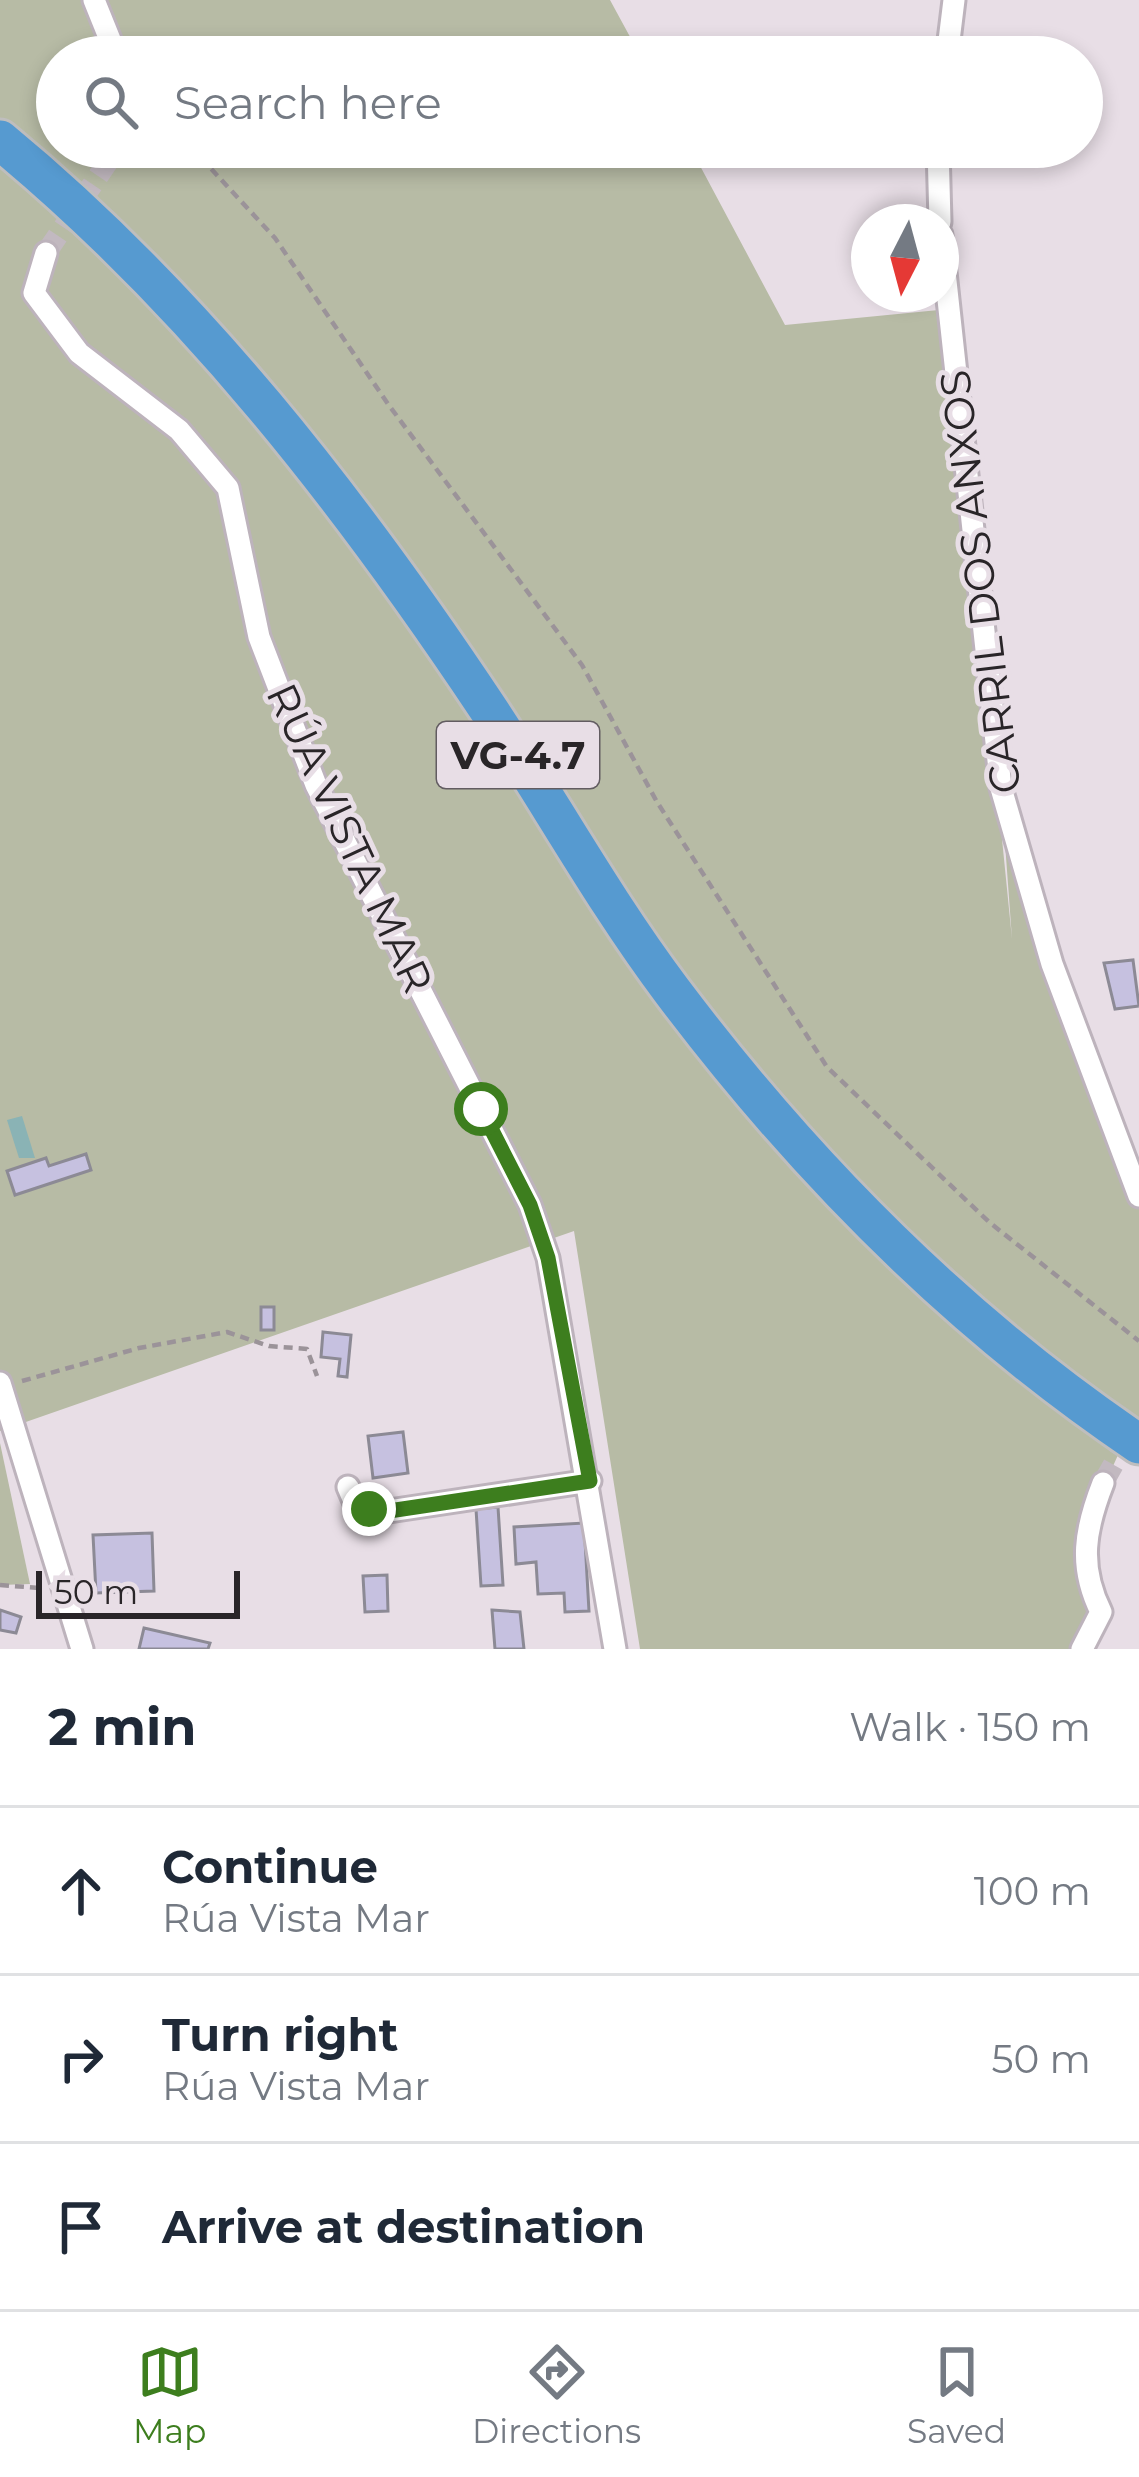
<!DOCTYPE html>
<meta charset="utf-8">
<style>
:root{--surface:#fff;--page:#f6f6f7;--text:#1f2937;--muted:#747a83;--line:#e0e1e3;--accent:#3d7e1e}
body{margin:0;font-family:Montserrat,sans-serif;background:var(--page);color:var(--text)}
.compass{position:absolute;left:851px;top:204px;width:108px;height:108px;border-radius:50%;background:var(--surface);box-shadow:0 6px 18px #0003;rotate:186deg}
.scale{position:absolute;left:36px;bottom:30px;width:204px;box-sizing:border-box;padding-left:12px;border:6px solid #292528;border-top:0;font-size:33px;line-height:42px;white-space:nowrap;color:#292528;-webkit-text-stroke:9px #e8dee6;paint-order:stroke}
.stop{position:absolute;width:36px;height:36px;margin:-27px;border:9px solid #3d7e1e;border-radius:50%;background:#fff}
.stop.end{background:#3d7e1e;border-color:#fff;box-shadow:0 3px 12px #0008}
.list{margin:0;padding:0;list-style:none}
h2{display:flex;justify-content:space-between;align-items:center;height:156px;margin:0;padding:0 48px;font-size:51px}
h2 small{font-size:39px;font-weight:400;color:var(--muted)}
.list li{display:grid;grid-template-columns:78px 1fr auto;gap:36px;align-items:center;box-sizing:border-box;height:168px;padding:0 48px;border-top:3px solid var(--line)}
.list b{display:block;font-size:45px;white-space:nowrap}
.list p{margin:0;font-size:39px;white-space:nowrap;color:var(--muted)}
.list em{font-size:39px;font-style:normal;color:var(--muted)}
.icon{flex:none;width:66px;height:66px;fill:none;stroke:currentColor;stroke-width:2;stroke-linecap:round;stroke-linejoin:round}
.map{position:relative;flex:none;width:1139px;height:1649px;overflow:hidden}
.search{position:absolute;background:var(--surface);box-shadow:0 6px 18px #0003;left:36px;right:36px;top:36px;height:132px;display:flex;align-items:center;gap:30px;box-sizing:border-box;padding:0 42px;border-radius:66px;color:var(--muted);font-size:45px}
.sheet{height:660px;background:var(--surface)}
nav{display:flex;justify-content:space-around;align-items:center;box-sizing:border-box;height:168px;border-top:3px solid var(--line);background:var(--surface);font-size:33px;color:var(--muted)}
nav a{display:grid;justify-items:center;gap:6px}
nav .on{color:var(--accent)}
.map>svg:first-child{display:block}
</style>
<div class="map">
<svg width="1139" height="1649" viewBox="0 0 1139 1649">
<rect width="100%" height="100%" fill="#e8dee6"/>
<!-- green -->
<g fill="#b7bba5">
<polygon points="0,0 610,0 641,57 57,57 57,147 690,147 785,325 949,309 1012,939 1001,788 1139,1196 1139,1444 1126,1437 1085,1529 1101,1612 1085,1649 640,1649 574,1231 0,1431"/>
<polygon points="0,1443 30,1584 0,1585"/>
</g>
<!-- water -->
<polygon fill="#8ab3b5" points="22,1116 35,1158 19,1158 7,1120"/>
<!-- building -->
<g fill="#c6c1e0" stroke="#8c8a95" stroke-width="3">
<polygon points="1133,960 1139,1006 1115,1009 1104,963"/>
<polygon points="86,1154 91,1170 15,1195 7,1171 46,1158 49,1166"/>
<rect x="261" y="1307" width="13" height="23"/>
<polygon points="323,1332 351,1335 347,1377 338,1376 340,1359 321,1357"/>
<polygon points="403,1432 408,1473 373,1478 368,1436"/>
<polygon points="498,1507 503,1585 481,1586 476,1509"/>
<polygon points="584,1523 589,1611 565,1612 564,1593 538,1594 536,1562 516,1564 514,1527"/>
<polygon points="152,1533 154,1591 96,1593 93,1535"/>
<polygon points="387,1575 388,1611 365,1612 363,1576"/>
<polygon points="0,1610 21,1617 16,1633 0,1630"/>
<polygon points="492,1610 520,1612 524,1649 495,1649"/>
<polygon points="144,1628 210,1643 208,1649 139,1649"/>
</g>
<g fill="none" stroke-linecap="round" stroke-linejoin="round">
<!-- street-tunnel -->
<g stroke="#c2b9c0" stroke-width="21" stroke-dasharray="21 10" stroke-linecap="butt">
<polyline points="46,253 118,147"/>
<polyline points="1103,1483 1139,1419"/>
</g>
<!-- street casing -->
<g stroke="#bdb3bc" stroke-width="27">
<g id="street">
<polyline points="94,0 117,57"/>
<polyline points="947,57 954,0"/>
<polyline points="938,147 940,222"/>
<polyline points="941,235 1001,788 1052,964 1139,1196"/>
<polyline points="46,253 34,293 79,353 179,430 228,488 259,637 316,785 530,1205 548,1258 615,1649"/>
<polyline points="0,1383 82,1649"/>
<polyline points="348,1487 354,1501 389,1511 590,1481"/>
<path d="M1082,1649L1101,1612C1078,1566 1085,1529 1103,1483"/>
</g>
</g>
<!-- highway casing -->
<g stroke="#bfbebe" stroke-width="45">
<path id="highway" d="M0,140C194,300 350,501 489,710C550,802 605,902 672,991C803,1165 958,1322 1139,1444"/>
</g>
<!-- path -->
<g stroke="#9b9399" stroke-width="4.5" stroke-dasharray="9 6" stroke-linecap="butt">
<polyline points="191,147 275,238 388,404 582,665 657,802 827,1067 989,1222 1139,1341"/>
<polyline points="22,1381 139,1348 227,1332 269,1346 307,1349 317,1376"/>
<polyline points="0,1585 39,1588"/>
</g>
<!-- street -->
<use href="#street" stroke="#fff" stroke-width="21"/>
<!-- highway -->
<use href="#highway" stroke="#569ad0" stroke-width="39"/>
</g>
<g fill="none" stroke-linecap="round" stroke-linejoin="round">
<!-- route -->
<polyline stroke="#3d7e1e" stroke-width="15" points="369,1509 389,1511 590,1481 548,1258 530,1205 481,1109"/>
</g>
<g text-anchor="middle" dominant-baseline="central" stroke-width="10" stroke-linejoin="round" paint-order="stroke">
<!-- shield labels -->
<rect fill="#e8dee6" stroke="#625c61" stroke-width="3" x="437" y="722" width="162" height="66" rx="9"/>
<g font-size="39" font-weight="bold" fill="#292528">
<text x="518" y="755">VG-4.7</text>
</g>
<!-- street labels -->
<g font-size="42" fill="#292528" stroke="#e8dee6">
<text transform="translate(980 582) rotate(-97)">CARRIL DOS ANXOS</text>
<text transform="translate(350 838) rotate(65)">RÚA VISTA MAR</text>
</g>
</g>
</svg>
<svg class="compass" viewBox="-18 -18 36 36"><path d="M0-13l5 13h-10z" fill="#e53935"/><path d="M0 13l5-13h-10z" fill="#747a83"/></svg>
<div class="scale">50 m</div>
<div class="stop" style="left:481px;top:1109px"></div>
<div class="stop end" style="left:369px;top:1509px"></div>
<div class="search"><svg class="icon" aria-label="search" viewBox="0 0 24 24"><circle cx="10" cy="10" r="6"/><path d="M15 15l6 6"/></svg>Search here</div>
</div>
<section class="sheet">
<h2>2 min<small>Walk · 150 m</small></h2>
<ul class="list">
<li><svg class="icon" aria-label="ahead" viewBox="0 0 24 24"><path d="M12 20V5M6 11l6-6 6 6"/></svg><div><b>Continue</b><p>Rúa Vista Mar</p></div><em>100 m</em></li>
<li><svg class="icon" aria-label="right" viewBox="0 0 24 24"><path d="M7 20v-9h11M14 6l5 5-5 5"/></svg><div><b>Turn right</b><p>Rúa Vista Mar</p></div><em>50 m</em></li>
<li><svg class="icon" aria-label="arrive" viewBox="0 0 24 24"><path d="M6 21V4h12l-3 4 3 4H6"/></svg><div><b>Arrive at destination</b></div></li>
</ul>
</section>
<nav>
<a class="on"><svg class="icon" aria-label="map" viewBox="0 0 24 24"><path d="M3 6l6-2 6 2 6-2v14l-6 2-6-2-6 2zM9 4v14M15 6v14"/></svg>Map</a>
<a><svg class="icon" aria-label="directions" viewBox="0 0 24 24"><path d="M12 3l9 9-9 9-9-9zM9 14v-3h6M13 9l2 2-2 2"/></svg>Directions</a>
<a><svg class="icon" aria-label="saved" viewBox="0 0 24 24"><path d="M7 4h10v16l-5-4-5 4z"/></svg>Saved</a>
</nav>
